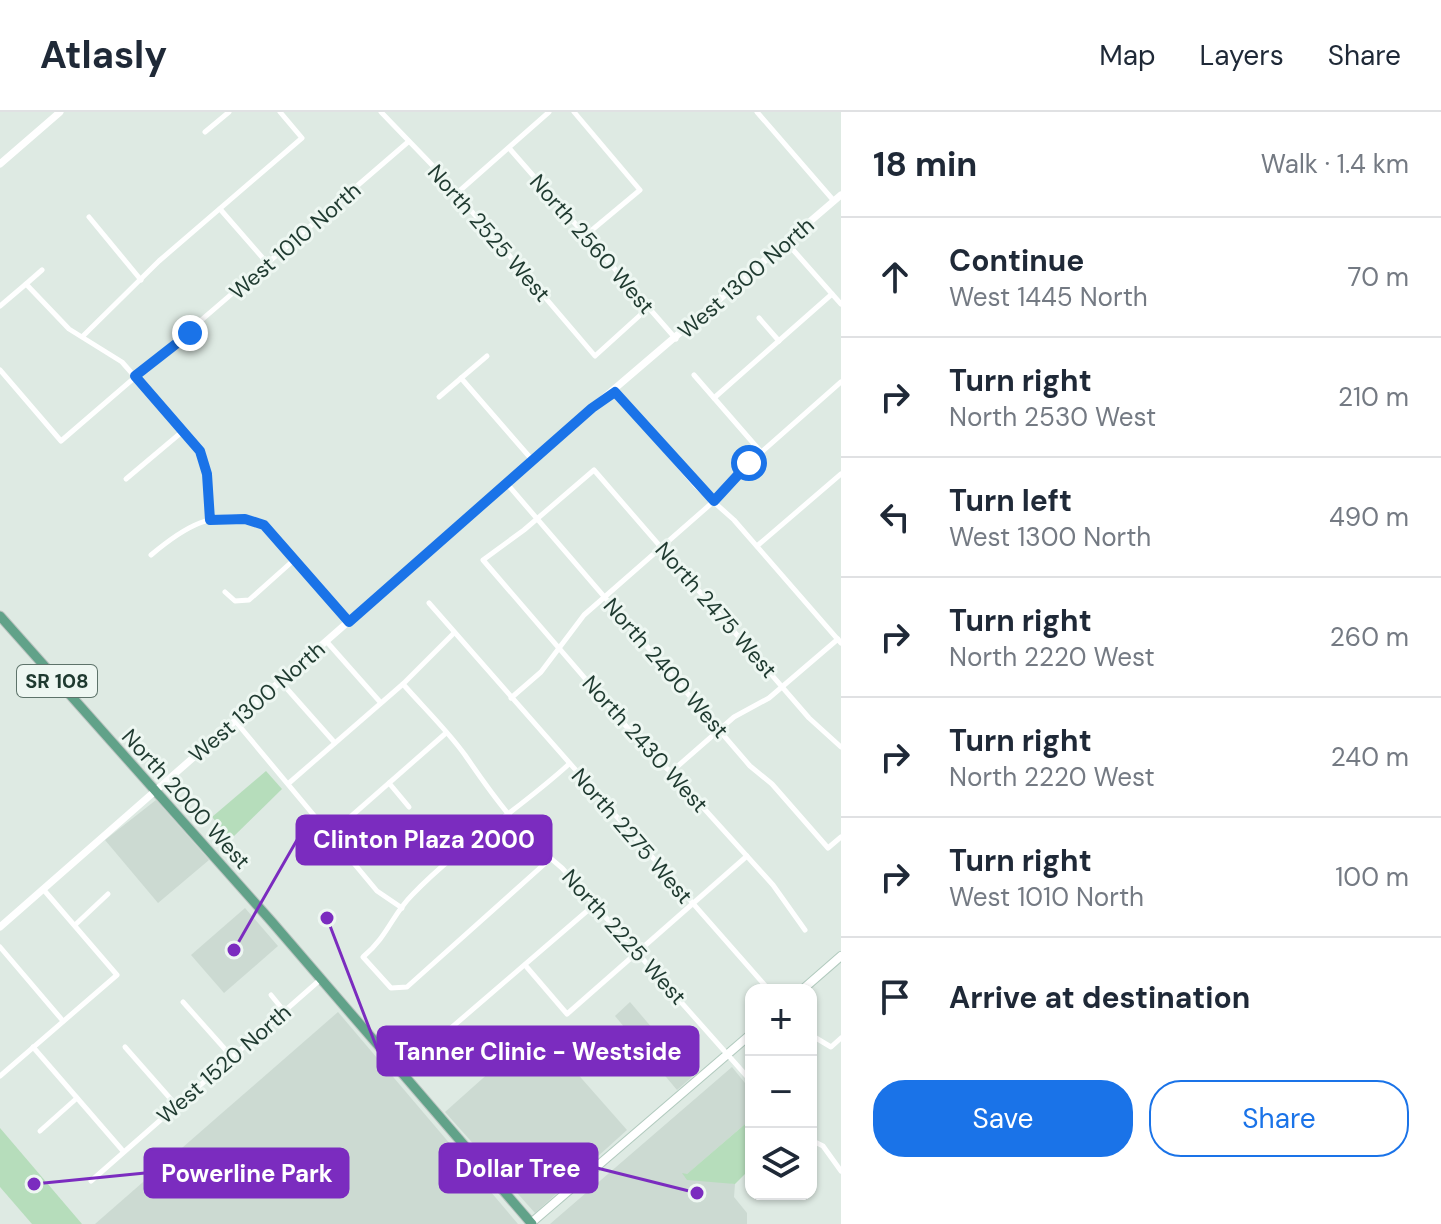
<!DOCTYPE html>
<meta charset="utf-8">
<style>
:root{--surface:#fff;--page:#f6f6f7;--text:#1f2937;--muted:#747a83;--line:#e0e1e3;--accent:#1a73e8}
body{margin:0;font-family:"DM Sans",sans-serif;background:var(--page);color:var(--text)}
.controls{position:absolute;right:24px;bottom:24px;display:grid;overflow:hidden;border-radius:16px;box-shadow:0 2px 6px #0004}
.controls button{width:72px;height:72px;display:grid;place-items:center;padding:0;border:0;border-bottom:2px solid var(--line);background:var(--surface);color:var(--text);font:40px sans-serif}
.stop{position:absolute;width:24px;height:24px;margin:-18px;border:6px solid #1a73e8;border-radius:50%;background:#fff}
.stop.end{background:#1a73e8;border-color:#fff;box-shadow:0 2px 8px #0008}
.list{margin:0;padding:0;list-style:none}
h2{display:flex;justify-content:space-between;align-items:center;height:104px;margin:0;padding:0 32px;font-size:34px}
h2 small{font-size:26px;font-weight:400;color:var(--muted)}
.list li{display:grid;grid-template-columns:52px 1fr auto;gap:24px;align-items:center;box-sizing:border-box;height:120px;padding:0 32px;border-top:2px solid var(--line)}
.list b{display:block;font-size:30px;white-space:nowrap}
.list p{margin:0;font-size:26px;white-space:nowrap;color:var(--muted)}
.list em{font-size:26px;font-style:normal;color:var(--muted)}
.actions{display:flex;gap:16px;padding:24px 32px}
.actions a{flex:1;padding:18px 0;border:2px solid var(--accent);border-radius:32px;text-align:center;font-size:28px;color:var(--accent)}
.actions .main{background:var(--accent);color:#fff}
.icon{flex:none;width:44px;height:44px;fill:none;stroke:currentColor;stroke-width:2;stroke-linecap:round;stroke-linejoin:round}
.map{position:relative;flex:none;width:841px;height:1112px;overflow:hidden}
header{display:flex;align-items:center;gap:48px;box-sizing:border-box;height:112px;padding:0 40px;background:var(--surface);border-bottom:2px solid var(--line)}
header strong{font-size:38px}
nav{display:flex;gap:44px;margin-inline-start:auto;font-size:28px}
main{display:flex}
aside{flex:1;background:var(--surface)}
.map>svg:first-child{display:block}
</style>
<header>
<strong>Atlasly</strong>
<nav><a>Map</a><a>Layers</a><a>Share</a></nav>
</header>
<main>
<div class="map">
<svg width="841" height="1112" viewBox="0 0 841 1112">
<rect width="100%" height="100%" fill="#deeae3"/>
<!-- built -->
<g fill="#ccdad2">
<polygon points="156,688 209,748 158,791 105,728"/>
<polygon points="245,796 278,834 224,881 191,843"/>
<polygon points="630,890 693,964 677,978 615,904"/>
<polygon points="338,900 518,1112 95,1112 222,1001"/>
<polygon points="538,917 627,1018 535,1101 445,1000"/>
<polygon points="732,955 745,971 751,1007 686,1063 682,1062 735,1072 734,1085 747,1101 747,1112 550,1112"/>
</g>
<!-- green -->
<g fill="#b6ddbb">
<polygon points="266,659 282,677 231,727 212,705"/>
<polygon points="751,1007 751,1056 735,1072 687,1068 682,1061 687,1062"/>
<polygon points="0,1016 82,1112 32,1112 0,1075"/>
</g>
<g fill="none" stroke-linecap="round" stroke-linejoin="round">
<!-- secondary casing -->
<g stroke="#b1cabe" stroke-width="10">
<g id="secondary">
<polyline points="802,878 841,844"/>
<polyline points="531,1111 751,922"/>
</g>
</g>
<!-- primary casing -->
<g stroke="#bcc4c1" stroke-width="11">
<polyline id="primary" points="0,504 272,810 532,1112"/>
</g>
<!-- minor -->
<g stroke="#fff" stroke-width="5">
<polyline points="381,0 433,54 595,244 648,196"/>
<polyline points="574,0 640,78 586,123"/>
<polyline points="757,0 834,89"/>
<polyline points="205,20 229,0"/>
<polyline points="509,36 676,227"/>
<polyline points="456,82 549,0"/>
<polyline points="220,97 268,152"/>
<polyline points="89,105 141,168"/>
<polyline points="787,131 841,192"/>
<polyline points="42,158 26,172 69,217 122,250 200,339 207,362 210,408"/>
<polyline points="0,194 26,172"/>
<polyline points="759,206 779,229"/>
<polyline points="83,224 159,149 302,26 280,0"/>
<polyline points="0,258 61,329 408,30"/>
<polyline points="694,263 761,340"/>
<polyline points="461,266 534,350"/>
<polyline points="615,280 697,375 734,408 841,531"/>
<polyline points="439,285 487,244"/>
<polyline points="714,286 832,182"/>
<polyline points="126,367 183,319"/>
<polyline points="508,373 750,654 772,672 828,736 841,725"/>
<polyline points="757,434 841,362"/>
<path d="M151,443C183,416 213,396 259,409L349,510"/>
<polyline points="225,480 235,489 249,488 295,447"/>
<polyline points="429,491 769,878"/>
<polyline points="327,530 381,591"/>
<polyline points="281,570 335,631"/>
<path d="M403,572C423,595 447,618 465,643C493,684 522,724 562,756L751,969"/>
<polyline points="511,586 541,560 584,503 729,376 749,351 841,270"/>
<polyline points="236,610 377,779 402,796"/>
<polyline points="671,660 734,605 769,586 838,527"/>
<polyline points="289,671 403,572 454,521"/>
<polyline points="389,671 409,695"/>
<polyline points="332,721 446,621"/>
<path d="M550,747L407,875L391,876L363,845C388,824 392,803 412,783C460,733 519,698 569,652"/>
<polyline points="75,813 108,782"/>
<polyline points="805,818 773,773 671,660 651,643 483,448 524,418 594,358 809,606 841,635"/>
<polyline points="0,835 63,909"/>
<polyline points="525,853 567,902 747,744"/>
<polyline points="271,883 284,899"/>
<polyline points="183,890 232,945"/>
<polyline points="811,923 831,935 841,926"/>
<polyline points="33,935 123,1039"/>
<polyline points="125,935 176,993"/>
<polyline points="401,959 594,793"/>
<polyline points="0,964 117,863 43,777"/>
<polyline points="40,1019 77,986"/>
<polyline points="811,1028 823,1034 841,1059"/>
<polyline points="91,1069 321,867"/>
</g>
<!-- tertiary -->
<g stroke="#fff" stroke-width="7">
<polyline points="0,52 60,0"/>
<polyline points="0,815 592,296 841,83"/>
</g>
<!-- secondary -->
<use href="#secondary" stroke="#fff" stroke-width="8"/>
<!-- primary -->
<use href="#primary" stroke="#61a289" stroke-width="9"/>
</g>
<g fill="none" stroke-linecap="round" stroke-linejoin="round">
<!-- route -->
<polyline stroke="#1a73e8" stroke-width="10" points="190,221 135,264 200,339 207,362 210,408 245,407 264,413 349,510 592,296 615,280 714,389 749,351"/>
</g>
<g text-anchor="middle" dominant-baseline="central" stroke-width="6" stroke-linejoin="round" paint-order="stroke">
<!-- shield labels -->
<rect fill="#eef7f2" stroke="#5d736a" stroke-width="2" x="17" y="553" width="80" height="32" rx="6"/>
<g font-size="20" font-weight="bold" fill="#1f3a30">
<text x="57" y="569">SR 108</text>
</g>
<!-- street labels -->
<g font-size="22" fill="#1f3a30" stroke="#eef7f2">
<text transform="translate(489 121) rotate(49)">North 2525 West</text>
<text transform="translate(295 129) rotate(-41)">West 1010 North</text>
<text transform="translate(592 132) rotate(49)">North 2560 West</text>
<text transform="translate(746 166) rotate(-41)">West 1300 North</text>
<text transform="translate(716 498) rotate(49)">North 2475 West</text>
<text transform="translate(666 556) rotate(49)">North 2400 West</text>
<text transform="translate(257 590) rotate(-41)">West 1300 North</text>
<text transform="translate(645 632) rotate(48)">North 2430 West</text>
<text transform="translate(186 687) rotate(48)">North 2000 West</text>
<text transform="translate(632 724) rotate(49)">North 2275 West</text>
<text transform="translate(624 825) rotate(48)">North 2225 West</text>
<text transform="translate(224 952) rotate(-41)">West 1520 North</text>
</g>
</g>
<!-- callouts -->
<path fill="none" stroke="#7b2cbf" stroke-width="3" d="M234 838L297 728M327 806L378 939M697 1081L597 1056M34 1072L145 1061"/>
<g fill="#7b2cbf" stroke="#eef7f2" stroke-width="3">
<circle cx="234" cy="838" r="8"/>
<circle cx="327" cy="806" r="8"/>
<circle cx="697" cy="1081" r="8"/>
<circle cx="34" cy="1072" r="8"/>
</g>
<g fill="#7b2cbf" stroke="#7b2cbf" stroke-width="3">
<rect x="297" y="704" width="254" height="48" rx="8"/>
<rect x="378" y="915" width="320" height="48" rx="8"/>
<rect x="440" y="1032" width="157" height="48" rx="8"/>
<rect x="145" y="1037" width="203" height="48" rx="8"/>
</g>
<g font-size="24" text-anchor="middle" font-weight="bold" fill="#fff">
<text x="424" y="736">Clinton Plaza 2000</text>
<text x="538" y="948">Tanner Clinic - Westside</text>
<text x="518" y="1065">Dollar Tree</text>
<text x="247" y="1070">Powerline Park</text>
</g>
</svg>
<div class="controls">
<button>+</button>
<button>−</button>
<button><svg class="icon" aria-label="layers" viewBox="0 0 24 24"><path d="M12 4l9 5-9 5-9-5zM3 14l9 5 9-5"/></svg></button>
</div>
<div class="stop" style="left:749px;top:351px"></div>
<div class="stop end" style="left:190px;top:221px"></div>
</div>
<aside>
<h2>18 min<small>Walk · 1.4 km</small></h2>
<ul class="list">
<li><svg class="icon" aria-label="ahead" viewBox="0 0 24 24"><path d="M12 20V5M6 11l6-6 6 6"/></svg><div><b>Continue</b><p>West 1445 North</p></div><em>70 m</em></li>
<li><svg class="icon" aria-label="right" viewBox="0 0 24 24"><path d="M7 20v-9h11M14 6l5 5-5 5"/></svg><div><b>Turn right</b><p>North 2530 West</p></div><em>210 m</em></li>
<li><svg class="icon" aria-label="left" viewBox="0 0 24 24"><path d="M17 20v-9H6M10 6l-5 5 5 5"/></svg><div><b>Turn left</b><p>West 1300 North</p></div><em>490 m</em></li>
<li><svg class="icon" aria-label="right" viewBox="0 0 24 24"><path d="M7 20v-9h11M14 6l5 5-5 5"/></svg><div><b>Turn right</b><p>North 2220 West</p></div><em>260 m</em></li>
<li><svg class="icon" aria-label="right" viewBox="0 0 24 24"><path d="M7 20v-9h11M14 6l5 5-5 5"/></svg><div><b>Turn right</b><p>North 2220 West</p></div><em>240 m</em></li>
<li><svg class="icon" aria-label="right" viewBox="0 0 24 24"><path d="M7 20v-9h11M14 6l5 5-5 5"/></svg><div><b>Turn right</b><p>West 1010 North</p></div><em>100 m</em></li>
<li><svg class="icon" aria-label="arrive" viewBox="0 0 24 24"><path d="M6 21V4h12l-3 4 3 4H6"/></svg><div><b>Arrive at destination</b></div></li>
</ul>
<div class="actions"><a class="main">Save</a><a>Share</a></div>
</aside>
</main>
